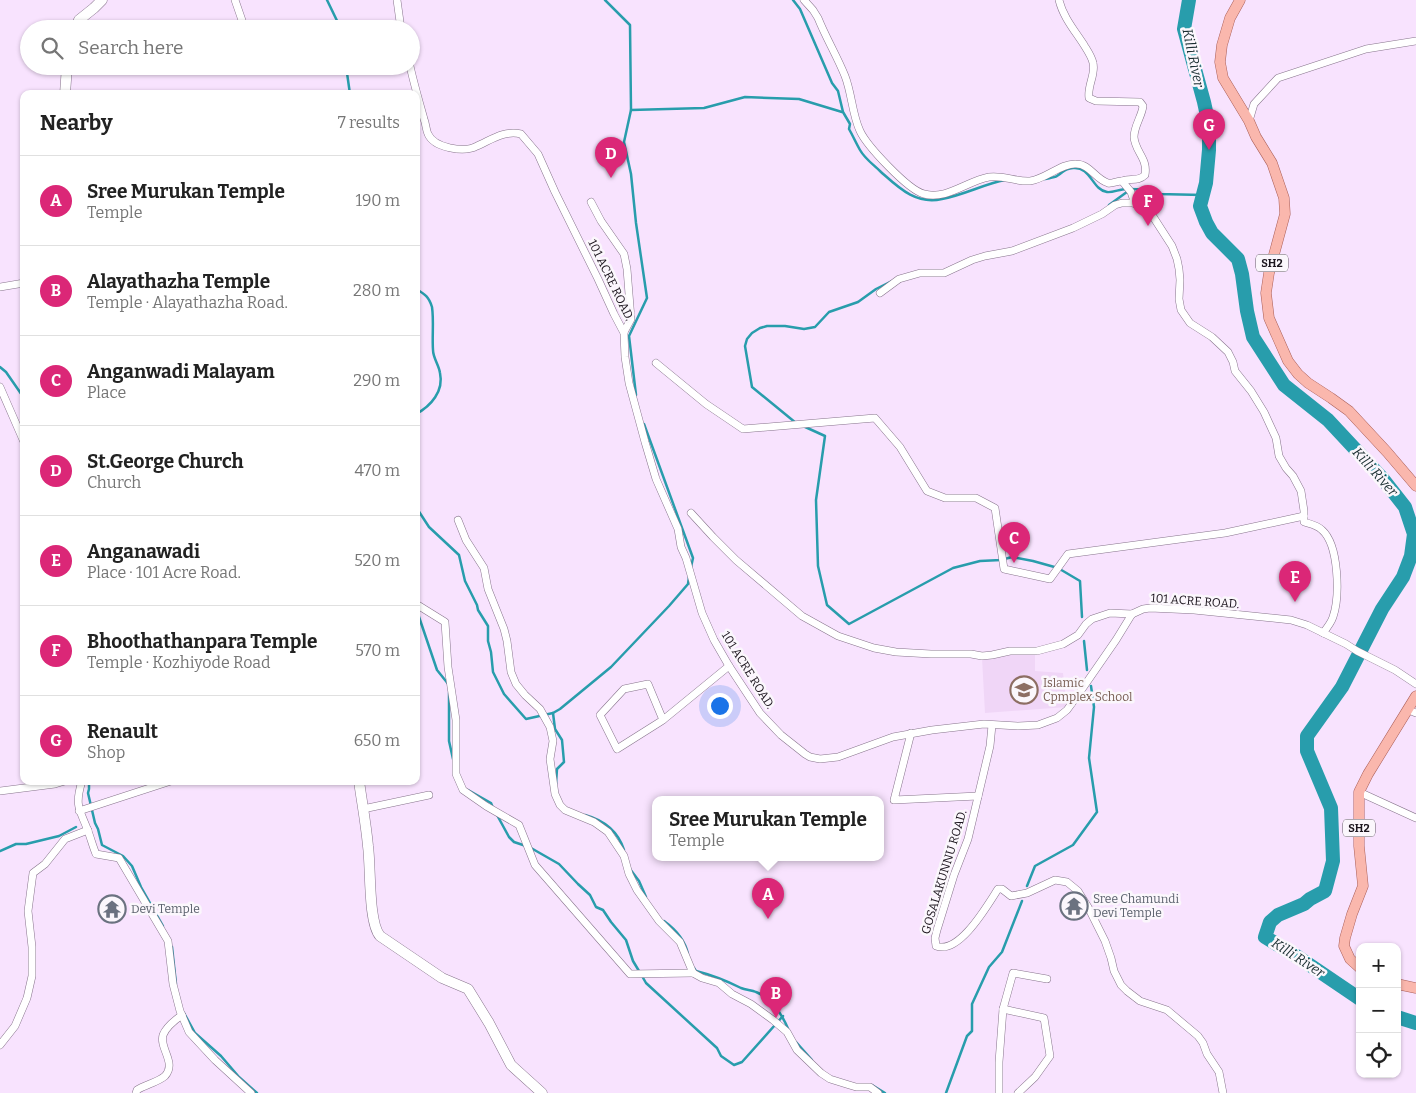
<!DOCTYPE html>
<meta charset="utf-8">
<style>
:root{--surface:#fff;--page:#f2f2f2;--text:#222;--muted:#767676;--line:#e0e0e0;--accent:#db2777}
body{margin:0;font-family:Bitter,serif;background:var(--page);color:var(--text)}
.controls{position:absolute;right:15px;bottom:15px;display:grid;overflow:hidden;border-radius:10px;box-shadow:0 1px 4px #0004}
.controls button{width:45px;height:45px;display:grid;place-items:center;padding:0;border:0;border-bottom:1px solid var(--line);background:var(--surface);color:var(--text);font:25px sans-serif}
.you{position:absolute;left:719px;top:705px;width:18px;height:18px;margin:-12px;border:4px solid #fff;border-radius:50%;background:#1a73e8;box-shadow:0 0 0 8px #1a73e833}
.badge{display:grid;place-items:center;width:32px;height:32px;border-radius:50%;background:var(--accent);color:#fff;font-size:16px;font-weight:700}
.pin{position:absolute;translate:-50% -41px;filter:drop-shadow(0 1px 2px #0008)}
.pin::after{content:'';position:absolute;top:26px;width:18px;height:15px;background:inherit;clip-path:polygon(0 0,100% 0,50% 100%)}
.popup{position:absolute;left:652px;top:796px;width:232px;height:65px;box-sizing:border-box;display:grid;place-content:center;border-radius:10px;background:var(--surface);filter:drop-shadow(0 1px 4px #0005);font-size:16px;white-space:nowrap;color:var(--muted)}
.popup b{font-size:19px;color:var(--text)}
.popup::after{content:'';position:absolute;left:50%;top:100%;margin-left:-10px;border:10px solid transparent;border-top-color:var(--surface)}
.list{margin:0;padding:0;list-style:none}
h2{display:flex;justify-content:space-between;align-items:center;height:65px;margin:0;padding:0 20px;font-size:21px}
h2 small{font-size:16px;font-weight:400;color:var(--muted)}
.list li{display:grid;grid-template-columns:32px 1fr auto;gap:15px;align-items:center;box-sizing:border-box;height:90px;padding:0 20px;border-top:1px solid var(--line)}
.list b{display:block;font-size:19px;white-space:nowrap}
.list p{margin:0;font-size:16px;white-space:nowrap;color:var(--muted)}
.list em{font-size:16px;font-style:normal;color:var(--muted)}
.icon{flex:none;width:28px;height:28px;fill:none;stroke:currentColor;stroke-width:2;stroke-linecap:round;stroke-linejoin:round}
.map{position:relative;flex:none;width:1416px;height:1093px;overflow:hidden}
.search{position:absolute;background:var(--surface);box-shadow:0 1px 4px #0004;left:20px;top:20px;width:400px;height:55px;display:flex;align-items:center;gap:12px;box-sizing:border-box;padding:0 18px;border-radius:28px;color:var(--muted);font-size:19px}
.panel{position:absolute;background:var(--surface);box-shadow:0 1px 4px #0004;left:20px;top:90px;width:400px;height:695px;border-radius:10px}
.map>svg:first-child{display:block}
</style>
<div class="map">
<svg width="1416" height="1093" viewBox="0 0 1416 1093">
<rect width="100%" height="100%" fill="#f8e3fe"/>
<!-- built -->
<polygon fill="#f0d6f7" points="1014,652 1035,654 1035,671 1063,673 1067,707 985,713 982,658 1009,656"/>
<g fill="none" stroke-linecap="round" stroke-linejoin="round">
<!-- stream -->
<g stroke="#289dac" stroke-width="2.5">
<polyline points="327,0 341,29"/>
<polyline points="605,0 630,25 631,110 704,108 745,97 799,99 842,112"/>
<path d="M793,0L800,9L832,83L838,91L843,112L850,124L849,129C853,136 856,143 860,150C865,159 874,165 881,172C899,188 916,205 942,199C964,195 984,184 1005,180"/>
<polyline points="346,66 350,94"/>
<polyline points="631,110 624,142 631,174 636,223 647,298 629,336 636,395"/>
<path d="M1045,179C1048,178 1054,178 1057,176C1064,172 1063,169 1073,168C1091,166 1092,190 1107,192C1112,193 1120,189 1126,189"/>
<polyline points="1109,205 1131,189 1153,190 1158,194 1203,195"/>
<path d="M416,289C425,294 429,297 432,307C434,321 432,336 433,350C433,358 439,365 440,373C444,391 431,406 416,414"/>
<polyline points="0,367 6,372 24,398"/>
<polyline points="796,423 752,387 745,346 747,339 752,333 760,328 767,326 785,326 804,329 815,327 829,312 858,302 876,289 892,281"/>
<polyline points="644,424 693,558 691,567"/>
<polyline points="803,426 825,436 816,500 818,566 827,605 849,624 953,568 980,561 1001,560 1012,557 1033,561 1058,568 1080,581 1082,617"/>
<polyline points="416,507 429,527 459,555 465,581 477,605 478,610 488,626 488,641 491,652 493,672 504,694 526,719 553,713 560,709 611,667 669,606 688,584 689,577"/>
<polyline points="416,596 418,600 417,611 437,670 449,685"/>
<polyline points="1084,641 1087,670"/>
<polyline points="449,693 449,741 453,759"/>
<polyline points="553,713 555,729 562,740 564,762 557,769 556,784"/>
<polyline points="89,781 89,789 88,793 95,823 98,829 102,845 123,856 132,866 141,887 163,926"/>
<polyline points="468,790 491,803 493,808"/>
<polyline points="497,815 509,837 514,842 526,846"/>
<path d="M585,815C603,820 618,831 624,850"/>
<polyline points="531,848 559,864 578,884 590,895 596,907 603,910 611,922 626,940 633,961 639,971"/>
<polyline points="0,851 16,844 26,844 59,836 76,827"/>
<polyline points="630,869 639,881 646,897"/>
<polyline points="1027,886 1035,866 1073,845 1097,812 1089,758 1094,707 1091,686"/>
<path d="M664,921C675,929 685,940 688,954"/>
<polyline points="172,947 176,984"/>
<path d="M694,968L696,971C712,975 727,981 741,988C746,990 752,990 756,992C773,999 783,1016 789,1031"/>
<polyline points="642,976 646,983 717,1048 721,1056 734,1065 742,1062 783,1016"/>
<polyline points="184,1013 195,1033 221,1056 239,1077 257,1093"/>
<polyline points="796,1042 812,1060"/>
<polyline points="872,1085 885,1093"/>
<polyline points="946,1093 967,1036 972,1031 972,1004 989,967 1002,952 1022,901"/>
</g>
<!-- river -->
<g stroke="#289dac" stroke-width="14">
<polyline points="1189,0 1184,29 1204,102 1209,125 1209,150 1206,183 1200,206 1206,222 1212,233 1238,259 1242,274 1247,311 1253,337 1284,385 1328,420 1383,479 1405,507 1414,534 1411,556 1403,577 1382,609 1342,687 1307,736 1307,751 1331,808 1333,861 1325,891 1310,899 1304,904 1278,915 1270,922 1265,937 1298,957 1360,999"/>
<polyline points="1397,1017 1416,1023"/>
</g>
<!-- minor casing -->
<g stroke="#87748c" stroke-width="8">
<g id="minor">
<polyline points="235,0 245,29"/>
<polyline points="397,0 401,29"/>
<path d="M804,0L813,10L818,18C826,38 837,56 845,76C852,94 852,114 860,131C867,146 908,190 924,194C947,200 967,181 989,177C1004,175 1016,182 1030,181C1046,179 1061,163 1076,164C1090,164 1095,179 1108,183C1112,184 1117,181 1122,181L1131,192L1135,204L1148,210L1152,215L1172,246L1177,259L1179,269L1180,280L1179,299L1181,310L1190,323L1212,337L1228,352L1233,362L1235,371L1251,391L1264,412L1276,438L1279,456L1286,468L1293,476L1301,491L1304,511V522C1310,524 1317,525 1322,530C1339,545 1340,596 1333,617C1331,623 1327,628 1323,633"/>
<path d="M1059,0C1063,17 1075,31 1084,45C1087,50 1092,57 1093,63C1096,74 1087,86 1089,98L1096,101L1140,102L1143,106C1142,116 1134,126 1134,137C1135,152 1148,158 1145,175C1138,182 1130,178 1122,181"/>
<path d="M410,66C414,84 419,101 424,119C426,124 426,130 428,134C434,148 464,153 477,146C491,140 504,130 521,134L538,154L555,192L598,279L614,314L624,333L625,357L629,383L645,442L656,479L678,529L681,547L686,558L702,613L714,640L729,666L760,713L781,735L805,754L810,757L820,759L838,757L893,737L932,730L984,724L1018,726L1038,725L1057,718L1067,710L1080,692L1116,640L1132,614L1143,609L1150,608L1194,610L1291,620L1307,625L1346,644L1357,651L1395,670L1416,684"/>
<polyline points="1249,121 1254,104 1278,78 1366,49 1416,41"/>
<polyline points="591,202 601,221 624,254 627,269 631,319 624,332"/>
<polyline points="0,287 24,283"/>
<polyline points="880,293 899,279 920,273 944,273 972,260 985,256 1012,251 1073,228 1102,214 1115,205 1122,203 1135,203"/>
<polyline points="656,363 706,404 743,429 875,418 900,447 927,491 945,498 976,498 995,508 1004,569 1050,579 1068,554 1225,533 1304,516"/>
<polyline points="0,387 24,442"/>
<polyline points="691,513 713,537 736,560 802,616 838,636 874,648 896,652 931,654 971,654 982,656 992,655 1010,651 1037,651 1063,644 1078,635 1086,624 1092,619 1110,613 1132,614"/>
<polyline points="458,520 466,540 484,568 488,589 504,629 507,641 511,672 516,684 525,695 540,709 550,727 553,741 550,759 555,794 560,805 565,810 594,822 608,832 624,856 629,874 637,890 659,921 680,942 693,973 702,978 719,983 732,994 751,1004 773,1020 787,1032 797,1050 821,1073 830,1079 846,1084 856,1087 870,1087 878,1093"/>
<polyline points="416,604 445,622 448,667 456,720 456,774 463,790 486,806 519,825 535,865 630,974 693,973"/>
<polyline points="1409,710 1416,713"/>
<polyline points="663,720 648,684 624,689 600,715 617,749 663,720 729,666"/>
<path d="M992,725L990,746L968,839L954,875L937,930L935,938L936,946C959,955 987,906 998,889H1002L1011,896L1027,893L1055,880L1067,882L1078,891L1088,907L1105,941L1111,958L1114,971L1121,985L1127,991L1140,1001L1167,1010L1198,1036L1203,1043L1207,1054L1219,1072L1223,1093"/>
<polyline points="911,733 894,800 978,796"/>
<path d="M82,781C74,807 80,809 88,831C91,839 93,847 96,854L119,858L168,941L173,984L180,1011L189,1032L215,1060L251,1093"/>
<polyline points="0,791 55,784 65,781"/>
<polyline points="1359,792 1416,818"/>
<polyline points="363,809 429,795"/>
<polyline points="79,811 171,781"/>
<polyline points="1003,1009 1044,1018 1050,1056 1035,1077 1018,1093"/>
<polyline points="0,1045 15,1026 27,998 32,976 32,947 28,911 33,873 45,864 65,839 88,830"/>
<path d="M136,1093L137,1090C145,1085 158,1082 165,1076C177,1063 159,1048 163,1035C166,1027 175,1020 182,1015"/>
<polyline points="999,1093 999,1062 1003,1009 1013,973 1047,979"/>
</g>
</g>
<!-- secondary casing -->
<g stroke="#87748c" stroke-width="11">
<g id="secondary">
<polyline points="75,29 79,20 94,8 102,0"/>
<polyline points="65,94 67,66"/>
<path d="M359,781C362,803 366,824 368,846C371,867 368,922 380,936L442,978L468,989L489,1023L511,1065L542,1093"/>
</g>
</g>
<!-- primary casing -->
<g stroke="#aa5f58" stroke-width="11">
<g id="primary">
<polyline points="1240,0 1230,18 1222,45 1220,62 1223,78 1249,121 1256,137 1272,163 1284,198 1285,214 1269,273 1266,293 1269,318 1288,361 1298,374 1308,383 1331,398 1349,411 1387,452 1416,486"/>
<polyline points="1360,968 1350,959 1344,946 1345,938 1352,914 1363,886 1359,846 1359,792 1368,774 1416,696"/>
<polyline points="1397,984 1416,988"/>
</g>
</g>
<!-- minor -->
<use href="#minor" stroke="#fff" stroke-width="7"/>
<!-- secondary -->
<use href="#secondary" stroke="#fff" stroke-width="10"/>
<!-- primary -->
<use href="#primary" stroke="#fab7ad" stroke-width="10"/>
</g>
<!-- icons -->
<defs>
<g id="school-ring" transform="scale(1.4375)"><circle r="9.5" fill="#fbf7fc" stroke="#8d6e63" stroke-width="1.5"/><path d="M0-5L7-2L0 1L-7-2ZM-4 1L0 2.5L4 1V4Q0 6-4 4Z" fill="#8d6e63"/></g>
<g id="temple-ring" transform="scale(1.4375)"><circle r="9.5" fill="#fbf7fc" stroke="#6b7280" stroke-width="1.5"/><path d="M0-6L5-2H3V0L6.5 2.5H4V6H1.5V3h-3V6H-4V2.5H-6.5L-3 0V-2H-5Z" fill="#6b7280"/></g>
</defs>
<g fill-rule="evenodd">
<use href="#school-ring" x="1024" y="690"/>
<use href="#temple-ring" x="1074" y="906"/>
<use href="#temple-ring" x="112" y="909"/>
</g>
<g text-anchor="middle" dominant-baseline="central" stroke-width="5" stroke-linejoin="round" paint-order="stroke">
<!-- shield labels -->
<g fill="#fbf7fc" stroke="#5f5961" stroke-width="1">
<rect x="1256" y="254.5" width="32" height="17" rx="4"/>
<rect x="1343" y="819.5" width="32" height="17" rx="4"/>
</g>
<g font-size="11" font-weight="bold" fill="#1c151e">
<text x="1272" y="263">SH2</text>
<text x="1359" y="828">SH2</text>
</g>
<!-- street labels -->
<g font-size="12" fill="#1c151e" stroke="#fbf7fc">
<text transform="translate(611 280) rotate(64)">101 ACRE ROAD.</text>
<text transform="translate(1195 601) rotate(4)">101 ACRE ROAD.</text>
<text transform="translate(748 670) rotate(58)">101 ACRE ROAD.</text>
<text transform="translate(944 872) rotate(-73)">GOSALAKUNNU ROAD.</text>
</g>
<!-- education labels -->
<g font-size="12" fill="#785e54" stroke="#fbf7fc" text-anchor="start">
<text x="1043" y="683">Islamic<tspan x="1043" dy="14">Cpmplex School</tspan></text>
</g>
<!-- worship labels -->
<g font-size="12" fill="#5b616d" stroke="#fbf7fc" text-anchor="start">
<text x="1093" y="899">Sree Chamundi<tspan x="1093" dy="14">Devi Temple</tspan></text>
<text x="131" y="909">Devi Temple</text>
</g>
<!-- water labels -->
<g font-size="14" font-style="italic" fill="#1b2f32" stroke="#fbf7fc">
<text transform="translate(1193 58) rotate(78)">Killi River</text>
<text transform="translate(1375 472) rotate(48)">Killi River</text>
<text transform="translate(1298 958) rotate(33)">Killi River</text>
</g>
</g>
</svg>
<div class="controls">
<button>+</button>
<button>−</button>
<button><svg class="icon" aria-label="locate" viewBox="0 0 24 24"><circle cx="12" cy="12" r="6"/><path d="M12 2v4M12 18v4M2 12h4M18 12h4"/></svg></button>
</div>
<div class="you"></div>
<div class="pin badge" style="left:768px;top:919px">A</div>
<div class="popup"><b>Sree Murukan Temple</b>Temple</div>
<div class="pin badge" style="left:776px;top:1018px">B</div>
<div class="pin badge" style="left:1014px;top:563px">C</div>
<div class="pin badge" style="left:611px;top:178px">D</div>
<div class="pin badge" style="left:1295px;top:602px">E</div>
<div class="pin badge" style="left:1148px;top:226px">F</div>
<div class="pin badge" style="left:1209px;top:150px">G</div>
<div class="search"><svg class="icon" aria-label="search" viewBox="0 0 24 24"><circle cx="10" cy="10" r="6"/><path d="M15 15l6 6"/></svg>Search here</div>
<section class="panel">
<h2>Nearby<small>7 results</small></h2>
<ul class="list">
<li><span class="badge">A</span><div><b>Sree Murukan Temple</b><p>Temple</p></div><em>190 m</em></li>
<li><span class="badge">B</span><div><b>Alayathazha Temple</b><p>Temple · Alayathazha Road.</p></div><em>280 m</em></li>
<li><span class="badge">C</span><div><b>Anganwadi Malayam</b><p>Place</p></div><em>290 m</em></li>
<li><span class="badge">D</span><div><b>St.George Church</b><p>Church</p></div><em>470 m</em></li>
<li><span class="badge">E</span><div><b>Anganawadi</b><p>Place · 101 Acre Road.</p></div><em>520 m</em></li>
<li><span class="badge">F</span><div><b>Bhoothathanpara Temple</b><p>Temple · Kozhiyode Road</p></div><em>570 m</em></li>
<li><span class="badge">G</span><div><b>Renault</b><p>Shop</p></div><em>650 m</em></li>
</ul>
</section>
</div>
